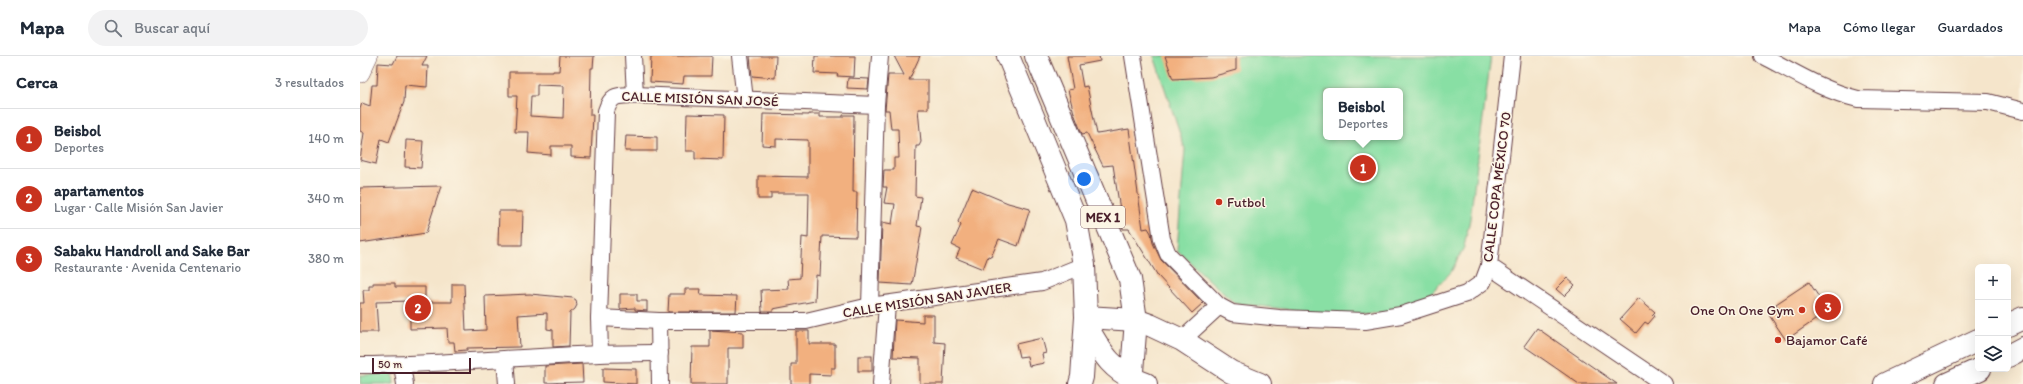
<!DOCTYPE html>
<html lang="es">
<meta charset="utf-8">
<style>
:root{--surface:#fff;--page:#f2f2f3;--text:#1f2937;--muted:#747a83;--line:#e0e1e3;--accent:#c8321e}
body{margin:0;font-family:Itim,sans-serif;background:var(--page);color:var(--text)}
.controls{position:absolute;right:12px;bottom:12px;display:grid;overflow:hidden;border-radius:6px;box-shadow:0 4px 16px #0002}
.controls button{width:36px;height:36px;display:grid;place-items:center;padding:0;border:0;border-bottom:1px solid var(--line);background:var(--surface);color:var(--text);font:20px sans-serif}
.scale{position:absolute;left:12px;bottom:10px;width:99px;box-sizing:border-box;padding-left:4px;border:2px solid #4a1f2b;border-top:0;font-size:11px;line-height:14px;white-space:nowrap;color:#4a1f2b;-webkit-text-stroke:3px #fcf5e5;paint-order:stroke}
.you{position:absolute;left:724px;top:123px;width:14px;height:14px;margin:-10px;border:3px solid #fff;border-radius:50%;background:#1a73e8;box-shadow:0 0 0 6px #1a73e833}
.badge{display:grid;place-items:center;width:26px;height:26px;border-radius:50%;background:var(--accent);color:#fff;font-size:13px;font-weight:700}
.pin{position:absolute;translate:-50% -50%;border:2px solid #fff;box-shadow:0 1px 4px #0006}
.popup{position:absolute;left:963px;top:32px;width:80px;height:52px;box-sizing:border-box;display:grid;place-content:center;border-radius:6px;background:var(--surface);filter:drop-shadow(0 1px 3px #0005);font-size:13px;white-space:nowrap;color:var(--muted)}
.popup b{font-size:15px;color:var(--text)}
.popup::after{content:'';position:absolute;left:50%;top:100%;margin-left:-8px;border:8px solid transparent;border-top-color:var(--surface)}
.list{margin:0;padding:0;list-style:none}
h2{display:flex;justify-content:space-between;align-items:center;height:52px;margin:0;padding:0 16px;font-size:17px}
h2 small{font-size:13px;font-weight:400;color:var(--muted)}
.list li{display:grid;grid-template-columns:26px 1fr auto;gap:12px;align-items:center;box-sizing:border-box;height:60px;padding:0 16px;border-top:1px solid var(--line)}
.list b{display:block;font-size:15px;white-space:nowrap}
.list p{margin:0;font-size:13px;white-space:nowrap;color:var(--muted)}
.list em{font-size:13px;font-style:normal;color:var(--muted)}
.icon{flex:none;width:22px;height:22px;fill:none;stroke:currentColor;stroke-width:2;stroke-linecap:round;stroke-linejoin:round}
.map{position:relative;flex:none;width:1663px;height:328px;overflow:hidden}
header{display:flex;align-items:center;gap:24px;box-sizing:border-box;height:56px;padding:0 20px;background:var(--surface);border-bottom:1px solid var(--line)}
header strong{font-size:19px}
nav{display:flex;gap:22px;margin-inline-start:auto;font-size:14px}
.search{width:280px;height:36px;background:var(--page);display:flex;align-items:center;gap:10px;box-sizing:border-box;padding:0 14px;border-radius:22px;color:var(--muted);font-size:15px}
main{display:flex}
aside{flex:1;background:var(--surface)}
.map>svg:first-child{display:block}
</style>
<header>
<strong>Mapa</strong>
<div class="search"><svg class="icon" aria-label="search" viewBox="0 0 24 24"><circle cx="10" cy="10" r="6"/><path d="M15 15l6 6"/></svg>Buscar aquí</div>
<nav><a>Mapa</a><a>Cómo llegar</a><a>Guardados</a></nav>
</header>
<main>
<aside>
<h2>Cerca<small>3 resultados</small></h2>
<ul class="list">
<li><span class="badge">1</span><div><b>Beisbol</b><p>Deportes</p></div><em>140 m</em></li>
<li><span class="badge">2</span><div><b>apartamentos</b><p>Lugar · Calle Misión San Javier</p></div><em>340 m</em></li>
<li><span class="badge">3</span><div><b>Sabaku Handroll and Sake Bar</b><p>Restaurante · Avenida Centenario</p></div><em>380 m</em></li>
</ul>
</aside>
<div class="map">
<svg width="1663" height="328" viewBox="0 0 1663 328">
<rect width="100%" height="100%" fill="#fcf5e5"/>
<filter id="ink" filterUnits="userSpaceOnUse"><feTurbulence type="fractalNoise" baseFrequency=".025" numOctaves="2"/><feDisplacementMap in="SourceGraphic" scale="8" xChannelSelector="R" yChannelSelector="G"/><feConvolveMatrix kernelMatrix="1 2 1 2 8 2 1 2 1" color-interpolation-filters="sRGB"/></filter>
<filter id="wash" filterUnits="userSpaceOnUse"><feTurbulence type="fractalNoise" baseFrequency=".012" numOctaves="4" result="noise"/><feDisplacementMap in="SourceGraphic" scale="16" xChannelSelector="R" yChannelSelector="G"/><feGaussianBlur stdDeviation="0.9" result="paint"/><feColorMatrix in="noise" values="0 0 0 0 0 0 0 0 0 0 0 0 0 0 0 0 0 1.4 0 .05"/><feComposite in="paint" operator="in"/></filter>
<g filter="url(#wash)">
<rect width="100%" height="100%" fill="#f5e5cb"/>
<!-- green -->
<g fill="#88dfa4" stroke="#697f68" fill-rule="evenodd">
<path d="M794,0H1131L1110,163L1104,191L1091,216L1072,236L1051,249L1024,257L974,259L874,247L817,194L825,93ZM966,35H1040V81H966Z"/>
<polygon points="33,318 34,328 0,328 0,319"/>
</g>
<g id="blocks">
<!-- building -->
<g fill="#f2b07f" fill-rule="evenodd">
<polygon points="37,0 67,0 62,10 68,10 67,31 45,29 44,46 29,86 21,83 16,108 0,104 4,77 0,75 0,53 2,47 10,50 12,29 17,29 18,7 33,8"/>
<path d="M200,0H234L233,12H231L230,59H233L231,102L211,101V90H191V99L168,97L169,76H155L157,40H149V16H193V15H199ZM177,29L204,30L203,62L170,60L171,40H177Z"/>
<polygon points="291,0 352,0 351,20 324,20 323,28 290,26"/>
<polygon points="390,0 416,0 415,22 392,20"/>
<polygon points="455,0 495,0 494,21 477,20 478,18 454,17"/>
<polygon points="534,0 560,0 549,24 568,24 568,53 558,53 561,86 559,90 556,90 555,140 561,141 557,170 562,171 552,229 520,227 522,166 532,168 535,148 524,147 527,131 523,131 524,114 534,114 534,102 539,102 538,73 531,73 529,54 525,54 528,19 544,19"/>
<polygon points="707,0 739,0 740,5 719,9 723,31 727,30 737,78 769,73 783,173 788,172 791,177 793,187 801,204 843,247 832,257 798,220 769,173 763,173 753,109 743,110 727,77 722,78 714,57 708,34 713,33"/>
<polygon points="805,0 876,0 876,14 851,21 813,23"/>
<polygon points="488,22 509,23 508,33 487,32"/>
<polygon points="327,58 364,59 363,104 335,103 335,95 326,95"/>
<polygon points="403,58 449,59 449,58 460,58 460,61 483,61 483,59 494,59 493,136 497,136 496,181 462,180 460,220 456,219 455,245 413,253 413,256 402,256 401,234 429,233 428,223 440,222 442,181 448,182 449,137 411,137 411,143 398,143 398,120 448,121 448,84 416,83 416,90 402,89"/>
<polygon points="266,80 297,81 297,95 265,95"/>
<polygon points="46,84 63,85 61,112 45,111"/>
<polygon points="81,130 66,177 0,187 0,132"/>
<polygon points="612,132 648,147 670,153 658,190 639,183 631,201 628,200 623,213 596,202 600,193 592,189 601,169 598,166"/>
<polygon points="139,155 163,155 162,189 138,189"/>
<polygon points="1207,222 1215,229 1204,240 1196,233"/>
<polygon points="1449,226 1468,255 1426,284 1409,259 1419,253 1416,248"/>
<polygon points="13,227 35,227 35,231 65,231 65,246 92,246 92,228 104,228 106,275 126,274 125,240 170,238 213,242 216,244 217,249 215,253 210,257 209,290 193,291 193,274 187,273 187,257 158,259 160,291 107,292 107,294 95,295 94,286 88,286 87,272 50,273 50,245 16,246 18,276 0,276 0,247 4,247 3,234 9,234 9,230 13,230"/>
<polygon points="325,233 341,233 340,239 377,240 376,256 308,256 309,238 325,238"/>
<polygon points="260,238 277,238 277,245 287,245 287,255 275,254 275,252 260,253"/>
<polygon points="1279,242 1295,256 1292,259 1295,260 1288,268 1285,266 1276,277 1260,263"/>
<polygon points="563,259 574,259 574,286 585,287 583,328 560,328 560,302 533,301 535,264 563,266"/>
<polygon points="1177,272 1257,328 1219,328 1164,290"/>
<polygon points="350,274 383,276 383,292 368,292 368,328 331,328 332,291 350,291"/>
<polygon points="436,275 449,275 449,288 475,288 475,312 471,312 471,319 449,318 449,328 431,328 431,308 436,308"/>
<polygon points="682,282 686,297 682,298 684,307 669,310 667,300 659,301 656,288"/>
<rect x="498" y="300" width="14" height="15"/>
<polygon points="222,308 223,326 185,327 185,310"/>
<polygon points="243,312 276,313 276,328 243,326"/>
</g>
</g>
</g>
<g filter="url(#ink)">
<use href="#blocks" fill-opacity="0" stroke="#643d43" stroke-width="1"/>
<g fill="none" stroke-linecap="round" stroke-linejoin="round">
<!-- minor casing -->
<g stroke="#643d43" stroke-width="18">
<g id="minor">
<polyline points="273,0 275,39"/>
<polyline points="380,0 385,44"/>
<polyline points="773,0 802,183 808,198 859,250"/>
<path d="M1403,0C1434,16 1464,35 1498,43L1628,46L1663,55"/>
<polyline points="516,49 520,0"/>
<polyline points="1129,210 1304,328"/>
<polyline points="239,262 299,265 446,265 510,250 682,226 724,209"/>
<polyline points="299,265 300,328"/>
<polyline points="822,284 859,250 872,257 919,262 1005,265 1041,259 1106,238 1123,226 1129,210 1152,0"/>
<path d="M240,296L239,262L246,55C252,37 258,40 275,39L516,49L510,250"/>
<polyline points="145,303 147,328"/>
<path d="M0,309C100,309 199,296 300,297"/>
<polyline points="42,309 45,328"/>
<polyline points="521,328 527,249"/>
</g>
</g>
<!-- tertiary casing -->
<g stroke="#643d43" stroke-width="20">
<polyline id="tertiary" points="0,17 8,0"/>
</g>
<!-- secondary casing -->
<g stroke="#643d43" stroke-width="24">
<g id="secondary">
<polyline points="726,261 776,264 790,269 822,284 871,316 900,328"/>
<path d="M726,269C742,298 753,317 786,328"/>
<polyline points="1648,269 1663,262"/>
<polyline points="1648,300 1663,292"/>
<polyline points="1525,328 1618,284"/>
<polyline points="1587,328 1620,313"/>
</g>
</g>
<!-- primary casing -->
<g stroke="#643d43" stroke-width="24">
<g id="primary">
<polyline points="648,0 716,164 724,209 726,261 722,321 720,328"/>
<polyline points="676,0 770,223 776,264 771,328"/>
</g>
</g>
<!-- minor -->
<use href="#minor" stroke="#fff" stroke-width="16"/>
<!-- tertiary -->
<use href="#tertiary" stroke="#fff" stroke-width="19"/>
<!-- secondary -->
<use href="#secondary" stroke="#fff" stroke-width="22"/>
<!-- primary -->
<use href="#primary" stroke="#fff" stroke-width="22"/>
</g>
</g>
<!-- markers -->
<g fill="#c8321e" stroke="#fcf5e5" stroke-width="1.5">
<circle cx="859" cy="146" r="4"/>
<circle cx="1442" cy="254" r="4"/>
<circle cx="1418" cy="284" r="4"/>
</g>
<g text-anchor="middle" dominant-baseline="central" stroke-width="3" stroke-linejoin="round" paint-order="stroke">
<!-- shield labels -->
<rect fill="#fcf5e5" stroke="#7f5f63" stroke-width="1" x="721" y="150" width="44" height="22" rx="3"/>
<g font-size="13" font-weight="bold" fill="#4a1f2b">
<text x="743" y="161">MEX 1</text>
</g>
<!-- street labels -->
<g font-size="14" fill="#4a1f2b" stroke="#fcf5e5">
<text transform="translate(340 43) rotate(2)">CALLE MISIÓN SAN JOSÉ</text>
<text transform="translate(1137 131) rotate(-83)">CALLE COPA MÉXICO 70</text>
<text transform="translate(567 244) rotate(-9)">CALLE MISIÓN SAN JAVIER</text>
</g>
<!-- poi labels -->
<g font-size="14" fill="#4a1f2b" stroke="#fcf5e5" text-anchor="start">
<text x="867" y="146">Futbol</text>
<text x="1434" y="254" text-anchor="end">One On One Gym</text>
<text x="1426" y="284">Bajamor Café</text>
</g>
</g>
</svg>
<div class="controls">
<button>+</button>
<button>−</button>
<button><svg class="icon" aria-label="layers" viewBox="0 0 24 24"><path d="M12 4l9 5-9 5-9-5zM3 14l9 5 9-5"/></svg></button>
</div>
<div class="scale">50 m</div>
<div class="you"></div>
<div class="pin badge" style="left:1003px;top:112px">1</div>
<div class="popup"><b>Beisbol</b>Deportes</div>
<div class="pin badge" style="left:58px;top:252px">2</div>
<div class="pin badge" style="left:1468px;top:251px">3</div>
</div>
</main>
